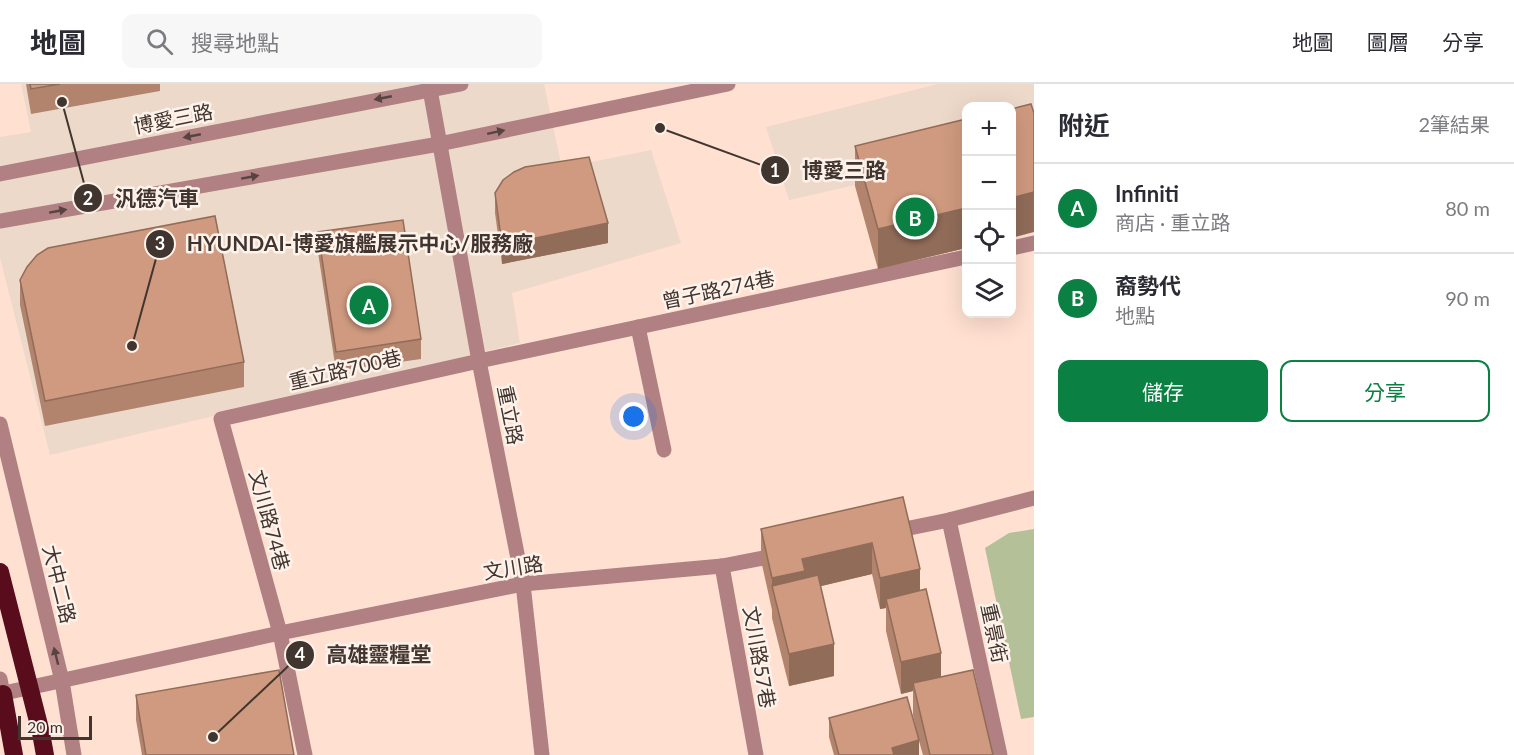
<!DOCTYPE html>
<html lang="zh-TW">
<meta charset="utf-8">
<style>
:root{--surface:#fff;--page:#f7f7f7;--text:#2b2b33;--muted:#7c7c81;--line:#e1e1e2;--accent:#0b8043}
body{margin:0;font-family:Lato,"Noto Sans TC",sans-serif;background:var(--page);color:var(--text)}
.controls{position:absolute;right:18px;top:18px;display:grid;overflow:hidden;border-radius:12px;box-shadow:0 6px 24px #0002}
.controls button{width:54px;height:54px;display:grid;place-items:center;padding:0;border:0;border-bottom:2px solid var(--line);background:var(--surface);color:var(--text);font:30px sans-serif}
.scale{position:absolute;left:18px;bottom:15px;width:74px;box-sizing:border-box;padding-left:6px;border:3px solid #41352f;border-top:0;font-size:16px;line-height:21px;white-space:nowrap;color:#41352f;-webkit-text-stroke:4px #fef2eb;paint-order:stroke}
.you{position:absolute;left:634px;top:333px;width:21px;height:21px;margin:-15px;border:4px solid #fff;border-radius:50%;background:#1a73e8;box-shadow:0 0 0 9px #1a73e833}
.badge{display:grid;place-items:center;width:39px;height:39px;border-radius:50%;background:var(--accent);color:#fff;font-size:20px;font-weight:700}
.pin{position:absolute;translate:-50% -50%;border:3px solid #fff;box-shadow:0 2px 6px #0006}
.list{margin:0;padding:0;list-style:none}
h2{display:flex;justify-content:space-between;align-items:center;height:78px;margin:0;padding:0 24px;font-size:26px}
h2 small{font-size:20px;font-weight:400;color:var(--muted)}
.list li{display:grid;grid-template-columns:39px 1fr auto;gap:18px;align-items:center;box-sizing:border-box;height:90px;padding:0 24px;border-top:2px solid var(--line)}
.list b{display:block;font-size:22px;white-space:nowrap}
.list p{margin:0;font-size:20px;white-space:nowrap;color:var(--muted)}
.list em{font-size:20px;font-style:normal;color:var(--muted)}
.actions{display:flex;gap:12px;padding:18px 24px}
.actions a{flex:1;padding:14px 0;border:2px solid var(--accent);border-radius:12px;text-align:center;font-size:21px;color:var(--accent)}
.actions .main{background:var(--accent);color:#fff}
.icon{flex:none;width:33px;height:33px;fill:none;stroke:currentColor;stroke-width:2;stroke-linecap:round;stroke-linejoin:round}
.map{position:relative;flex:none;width:1034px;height:671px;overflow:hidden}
header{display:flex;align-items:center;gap:36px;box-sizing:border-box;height:84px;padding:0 30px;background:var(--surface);border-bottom:2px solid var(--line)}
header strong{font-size:28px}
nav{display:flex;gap:33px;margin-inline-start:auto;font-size:21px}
.search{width:420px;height:54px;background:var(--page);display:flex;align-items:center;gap:15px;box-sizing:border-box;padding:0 21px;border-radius:12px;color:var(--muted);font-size:22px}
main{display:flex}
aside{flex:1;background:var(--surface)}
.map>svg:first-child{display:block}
</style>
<header>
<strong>地圖</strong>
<div class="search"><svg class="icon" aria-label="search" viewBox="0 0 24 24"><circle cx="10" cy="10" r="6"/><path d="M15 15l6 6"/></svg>搜尋地點</div>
<nav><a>地圖</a><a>圖層</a><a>分享</a></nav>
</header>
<main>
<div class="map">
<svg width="1034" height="671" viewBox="0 0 1034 671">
<rect width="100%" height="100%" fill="#ffe0d1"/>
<!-- commercial -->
<g fill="#edd9ca">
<polygon points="21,0 544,0 562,84 651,66 681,159 512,209 520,259 50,371 0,174 0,53 31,48"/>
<polygon points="938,0 1034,0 1034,60 1012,65 1012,22 966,22 966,76 789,116 766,43"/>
</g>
<!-- green -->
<polygon fill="#b4c097" points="1034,445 1034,633 1021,635 985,464 1009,449"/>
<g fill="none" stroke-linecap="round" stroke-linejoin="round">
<!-- minor -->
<g stroke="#b08082" stroke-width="15">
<polyline points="429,0 479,277 523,500 542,671"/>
<polyline points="0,90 461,0"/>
<polyline points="0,137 439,60 728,0"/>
<polyline points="1012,164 1034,159"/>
<polyline points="638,243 664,366"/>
<polyline points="0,340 62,597 74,671"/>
<polyline points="949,436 1000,671"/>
<polyline points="890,448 949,436 1034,414"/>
<polyline points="722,482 756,671"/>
<polyline points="0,595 3,610"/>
<polyline points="0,610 280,549 523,500 722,482 779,471"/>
<polyline points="305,671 280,549 221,335 479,277 966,173"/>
</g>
<!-- highway -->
<polyline stroke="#590c1b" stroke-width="18" points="3,610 14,671"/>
<!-- highway-bridge -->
<polyline stroke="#590c1b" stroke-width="18" points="0,488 41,649 45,671"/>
</g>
<!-- wall -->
<g fill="#b2846d">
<polygon points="26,0 160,0 160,7 31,30"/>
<polygon points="966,35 966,164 878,185 855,102 855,62"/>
<polygon points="495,109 608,159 502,180 495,129"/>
<polygon points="318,148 421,255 421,275 336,287 318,168"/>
<polygon points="20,196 244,278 244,303 45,342 20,221"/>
<polygon points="903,413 920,507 941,593 993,671 923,671 919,657 919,671 834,671 829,653 829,634 918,653 913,631 913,607 901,610 886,547 886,524 880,525 872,490 820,502 834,592 789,602 772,534 772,526 761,476 761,445"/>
<polygon points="136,611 294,671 142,671 136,636"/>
</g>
<!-- shaded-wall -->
<g fill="#916c59">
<polygon points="1034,108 1034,148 1011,154 1011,114"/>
<polygon points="966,124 966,164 878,185 878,145"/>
<polygon points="608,139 608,159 502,180 502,161"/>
<polygon points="872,459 872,490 805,506 772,502 772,526 772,494 802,475"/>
<polygon points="920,485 920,516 886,515 886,524 880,525 880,494"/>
<polygon points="834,560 834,592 789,602 789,570"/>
<polygon points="941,569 941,601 913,599 913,607 901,610 901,578"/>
<polygon points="919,656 919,671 892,671 892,664"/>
</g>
<!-- building -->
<g fill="#cf9a7f" stroke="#916c59" stroke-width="1.5">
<polygon points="30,0 60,0 31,5"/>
<polygon points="1031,20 1034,29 1034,108 1011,114 1011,25"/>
<polygon points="966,35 966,124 878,145 855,62"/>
<polygon points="589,73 608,139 502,161 495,109 503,96 514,88 525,83"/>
<polygon points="215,132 244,278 45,317 20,196 27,183 37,171 48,164"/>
<polygon points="403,136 421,255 336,268 318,148"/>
<polygon points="903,413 920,485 880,494 872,459 802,475 805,487 772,494 761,445"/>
<polygon points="818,491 834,560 789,570 772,502"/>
<polygon points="926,505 941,569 901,578 886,515"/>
<polygon points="279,586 294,671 146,671 136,611"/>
<polygon points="973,586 993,671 930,671 913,599"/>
<polygon points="907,613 919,656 892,664 894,671 839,671 829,634"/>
</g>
<!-- one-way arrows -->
<defs><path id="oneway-solid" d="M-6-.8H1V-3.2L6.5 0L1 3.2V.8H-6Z" transform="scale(1.5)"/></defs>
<g fill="#574440">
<use href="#oneway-solid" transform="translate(383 14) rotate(169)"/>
<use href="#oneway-solid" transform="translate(496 48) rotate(-12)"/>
<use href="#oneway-solid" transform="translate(192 52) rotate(169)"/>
<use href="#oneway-solid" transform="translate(250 93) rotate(-10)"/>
<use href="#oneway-solid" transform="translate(58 127) rotate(-10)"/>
<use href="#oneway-solid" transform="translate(56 572) rotate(-104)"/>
</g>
<g text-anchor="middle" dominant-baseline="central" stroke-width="5" stroke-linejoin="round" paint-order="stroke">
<!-- street labels -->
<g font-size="20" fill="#41352f" stroke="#fef2eb">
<text transform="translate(173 34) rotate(-11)">博愛三路</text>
<text transform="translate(718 205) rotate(-12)">曾子路274巷</text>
<text transform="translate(345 285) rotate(-13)">重立路700巷</text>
<text transform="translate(511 331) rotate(79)">重立路</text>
<text transform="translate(270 436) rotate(75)">文川路74巷</text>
<text transform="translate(513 483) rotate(-9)">文川路</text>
<text transform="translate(60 500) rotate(76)">大中二路</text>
<text transform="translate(995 549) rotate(78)">重景街</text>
<text transform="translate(760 573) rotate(80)">文川路57巷</text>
</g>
</g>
<!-- callouts -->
<path fill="none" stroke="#41352f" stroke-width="2" d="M660 44L775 86M62 18L88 114M132 262L160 160M213 653L300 571"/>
<g fill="#41352f" stroke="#fef2eb" stroke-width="2">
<circle cx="660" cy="44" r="6"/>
<circle cx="62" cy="18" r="6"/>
<circle cx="132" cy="262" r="6"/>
<circle cx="213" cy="653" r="6"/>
<circle cx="775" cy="86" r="15"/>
<circle cx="88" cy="114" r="15"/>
<circle cx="160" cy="160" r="15"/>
<circle cx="300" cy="571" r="15"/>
</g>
<g font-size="18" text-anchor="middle" font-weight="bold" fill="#fff">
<text x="775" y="93">1</text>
<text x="88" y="121">2</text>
<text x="160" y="166">3</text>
<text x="300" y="577">4</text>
</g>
<g font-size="21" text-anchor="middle" font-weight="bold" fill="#41352f" stroke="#fef2eb" stroke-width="5" stroke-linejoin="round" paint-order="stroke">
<text x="844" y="94">博愛三路</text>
<text x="157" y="122">汎德汽車</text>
<text x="360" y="167">HYUNDAI-博愛旗艦展示中心/服務廠</text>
<text x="379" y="578">高雄靈糧堂</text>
</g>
</svg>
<div class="controls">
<button>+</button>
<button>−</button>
<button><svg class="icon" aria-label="locate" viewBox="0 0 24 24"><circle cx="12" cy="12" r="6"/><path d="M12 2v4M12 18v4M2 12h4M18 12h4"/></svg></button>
<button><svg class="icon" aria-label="layers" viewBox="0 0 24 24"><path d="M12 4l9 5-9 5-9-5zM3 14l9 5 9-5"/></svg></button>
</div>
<div class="scale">20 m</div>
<div class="you"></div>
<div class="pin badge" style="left:369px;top:221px">A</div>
<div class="pin badge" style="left:915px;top:133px">B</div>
</div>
<aside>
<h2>附近<small>2筆結果</small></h2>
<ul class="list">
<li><span class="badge">A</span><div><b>Infiniti</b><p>商店 · 重立路</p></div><em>80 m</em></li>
<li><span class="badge">B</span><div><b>裔勢代</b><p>地點</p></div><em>90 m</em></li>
</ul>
<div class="actions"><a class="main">儲存</a><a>分享</a></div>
</aside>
</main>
